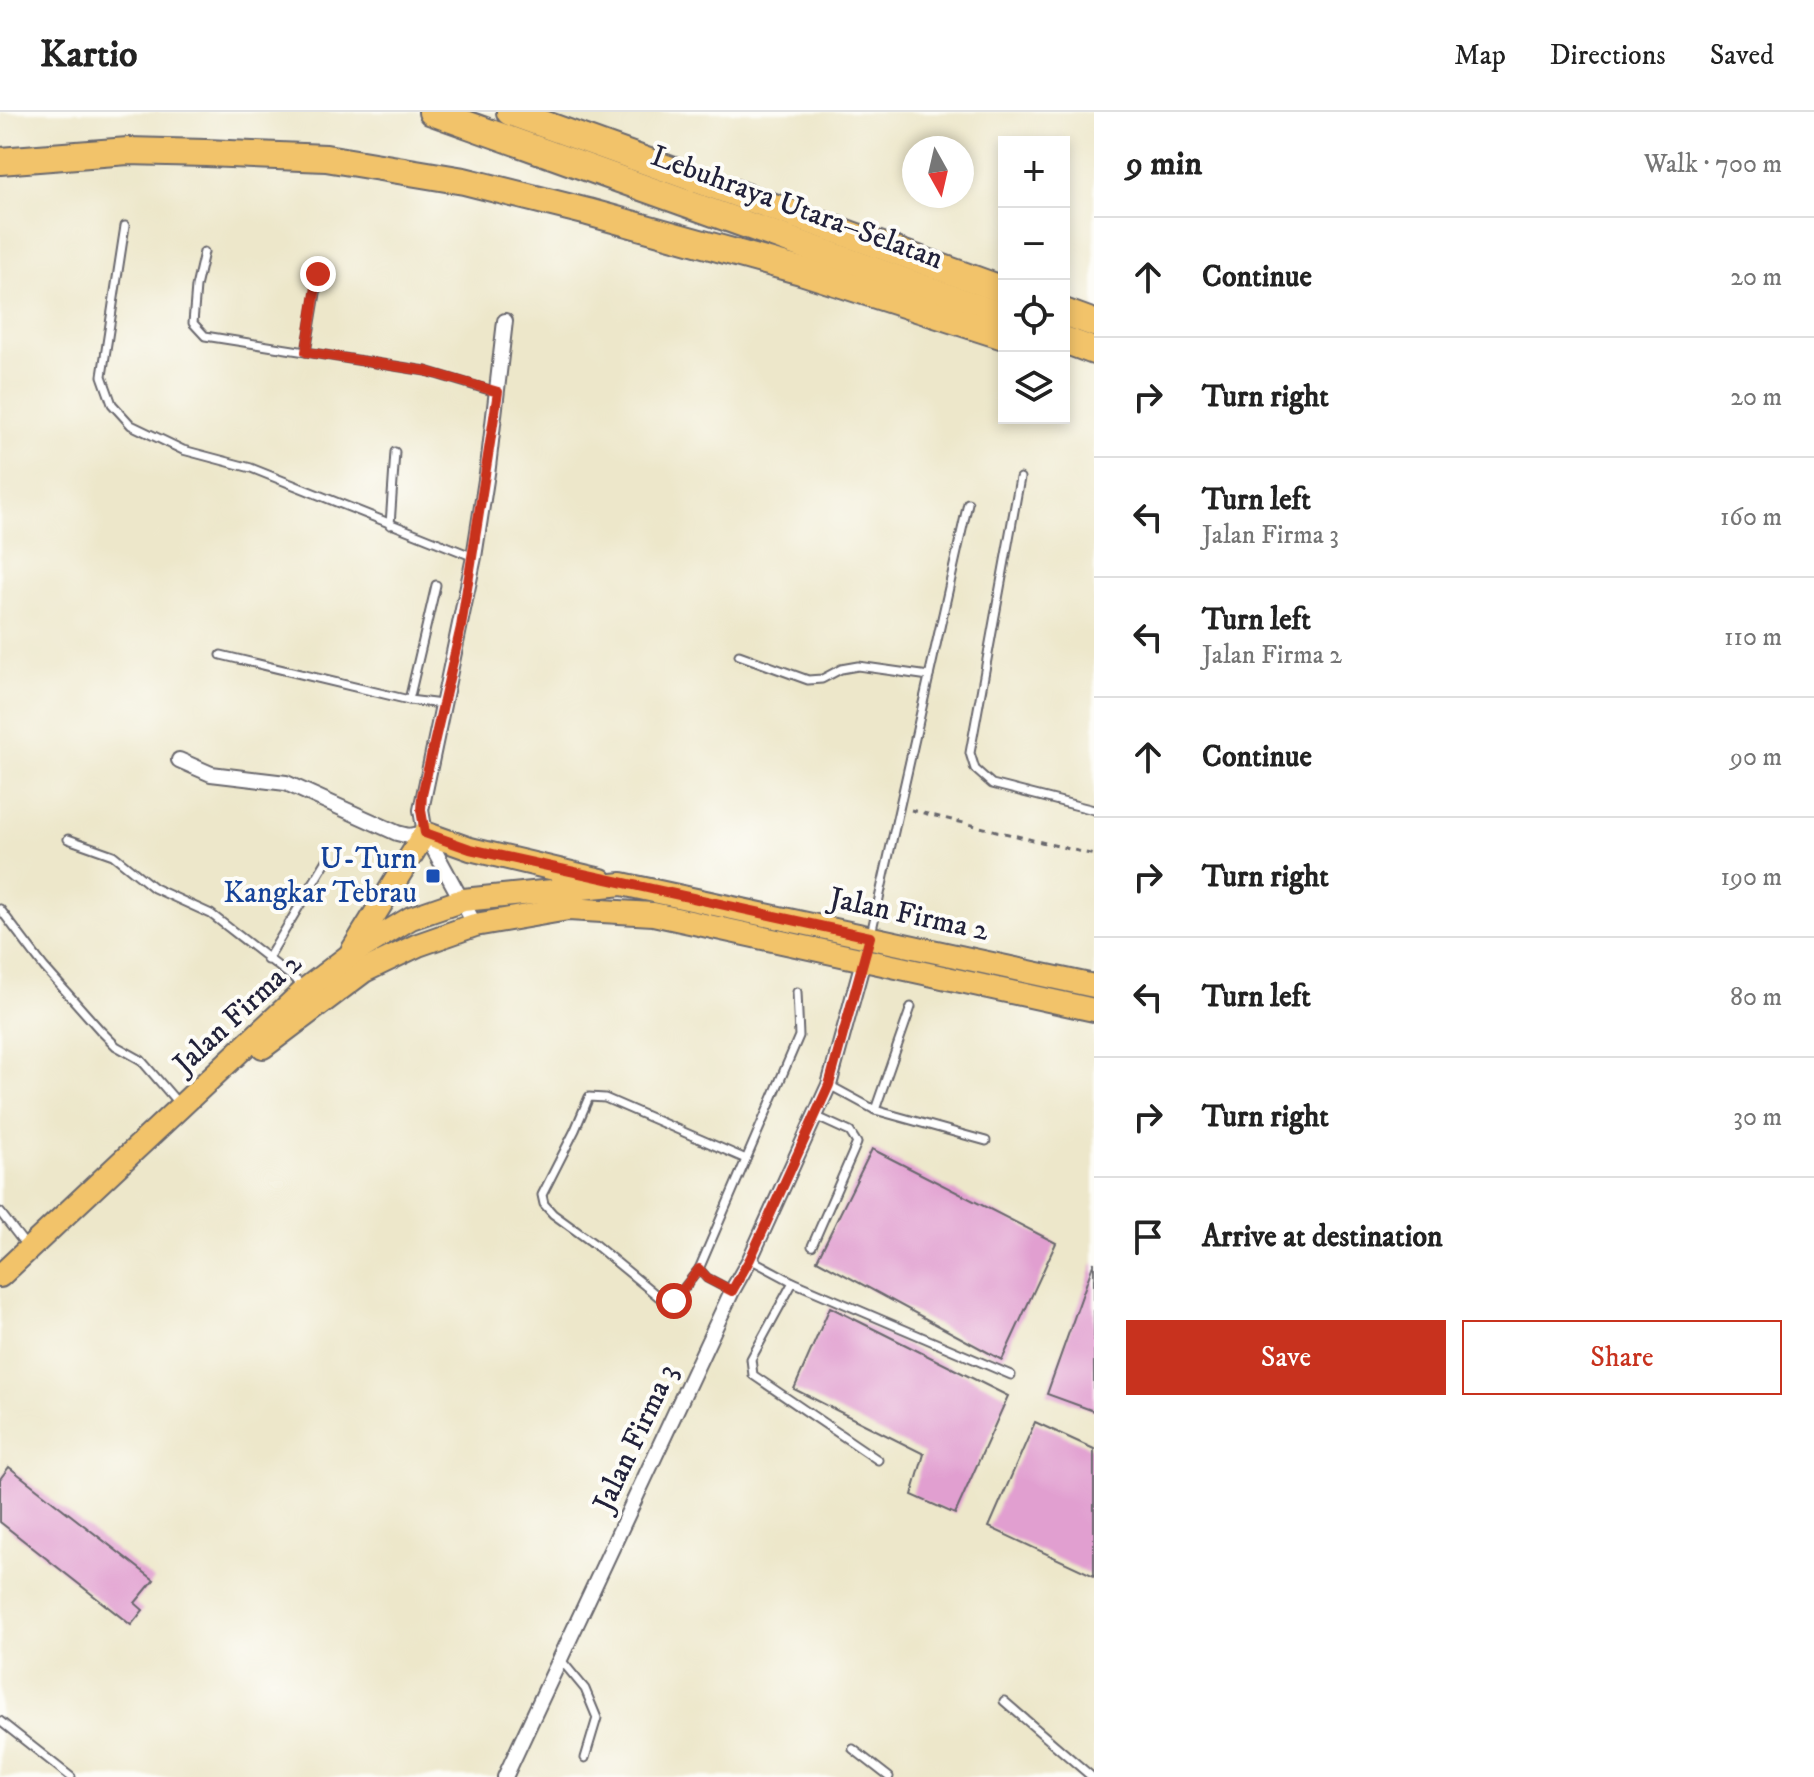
<!DOCTYPE html>
<meta charset="utf-8">
<style>
:root{--surface:#fff;--page:#f2f2f2;--text:#222;--muted:#767676;--line:#e0e0e0;--accent:#c8321e}
body{margin:0;font-family:"IM FELL DW Pica",serif;background:var(--page);color:var(--text)}
.controls{position:absolute;right:24px;top:24px;display:grid;overflow:hidden;border-radius:0px;box-shadow:0 4px 12px #0003}
.controls button{width:72px;height:72px;display:grid;place-items:center;padding:0;border:0;border-bottom:2px solid var(--line);background:var(--surface);color:var(--text);font:40px sans-serif}
.compass{position:absolute;left:902px;top:24px;width:72px;height:72px;border-radius:50%;background:var(--surface);box-shadow:0 4px 12px #0003;rotate:172deg}
.stop{position:absolute;width:24px;height:24px;margin:-18px;border:6px solid #c8321e;border-radius:50%;background:#fff}
.stop.end{background:#c8321e;border-color:#fff;box-shadow:0 2px 8px #0008}
.list{margin:0;padding:0;list-style:none}
h2{display:flex;justify-content:space-between;align-items:center;height:104px;margin:0;padding:0 32px;font-size:34px}
h2 small{font-size:26px;font-weight:400;color:var(--muted)}
.list li{display:grid;grid-template-columns:52px 1fr auto;gap:24px;align-items:center;box-sizing:border-box;height:120px;padding:0 32px;border-top:2px solid var(--line)}
.list b{display:block;font-size:30px;white-space:nowrap}
.list p{margin:0;font-size:26px;white-space:nowrap;color:var(--muted)}
.list em{font-size:26px;font-style:normal;color:var(--muted)}
.actions{display:flex;gap:16px;padding:24px 32px}
.actions a{flex:1;padding:18px 0;border:2px solid var(--accent);border-radius:0px;text-align:center;font-size:28px;color:var(--accent)}
.actions .main{background:var(--accent);color:#fff}
.icon{flex:none;width:44px;height:44px;fill:none;stroke:currentColor;stroke-width:2;stroke-linecap:round;stroke-linejoin:round}
.map{position:relative;flex:none;width:1094px;height:1665px;overflow:hidden}
header{display:flex;align-items:center;gap:48px;box-sizing:border-box;height:112px;padding:0 40px;background:var(--surface);border-bottom:2px solid var(--line)}
header strong{font-size:38px}
nav{display:flex;gap:44px;margin-inline-start:auto;font-size:28px}
main{display:flex}
aside{flex:1;background:var(--surface)}
.map>svg:first-child{display:block}
</style>
<header>
<strong>Kartio</strong>
<nav><a>Map</a><a>Directions</a><a>Saved</a></nav>
</header>
<main>
<div class="map">
<svg width="1094" height="1665" viewBox="0 0 1094 1665">
<rect width="100%" height="100%" fill="#fdfcf7"/>
<filter id="ink" filterUnits="userSpaceOnUse"><feTurbulence type="fractalNoise" baseFrequency=".0125" numOctaves="2"/><feDisplacementMap in="SourceGraphic" scale="16" xChannelSelector="R" yChannelSelector="G"/><feConvolveMatrix kernelMatrix="1 2 1 2 8 2 1 2 1" color-interpolation-filters="sRGB"/></filter>
<filter id="wash" filterUnits="userSpaceOnUse"><feTurbulence type="fractalNoise" baseFrequency=".006" numOctaves="4" result="noise"/><feDisplacementMap in="SourceGraphic" scale="32" xChannelSelector="R" yChannelSelector="G"/><feGaussianBlur stdDeviation="1.8" result="paint"/><feColorMatrix in="noise" values="0 0 0 0 0 0 0 0 0 0 0 0 0 0 0 0 0 1.4 0 .05"/><feComposite in="paint" operator="in"/></filter>
<g filter="url(#wash)">
<rect width="100%" height="100%" fill="#ede7ca"/>
<g id="blocks">
<!-- building -->
<g fill="#e19fd0">
<polygon points="872,1037 1056,1131 1002,1248 817,1148"/>
<polygon points="1094,1150 1094,1299 1047,1282"/>
<polygon points="830,1195 1008,1284 955,1402 912,1383 924,1342 794,1277"/>
<polygon points="1035,1310 1094,1337 1094,1464 989,1415"/>
<polygon points="9,1355 154,1468 135,1491 143,1498 131,1513 0,1410 0,1367"/>
</g>
</g>
</g>
<g filter="url(#ink)">
<use href="#blocks" fill-opacity="0" stroke="#69676d" stroke-width="2"/>
<g fill="none" stroke-linecap="round" stroke-linejoin="round">
<!-- lane casing -->
<g stroke="#69676d" stroke-width="11">
<g id="lane">
<polyline points="125,114 102,264 112,292 131,313 183,338 251,356 474,445"/>
<polyline points="204,140 196,175 193,211 205,224 426,259 496,280"/>
<polyline points="306,240 320,158"/>
<polyline points="1020,366 970,641 975,657 992,672 1094,698"/>
<polyline points="390,413 395,340"/>
<polyline points="221,543 409,588 442,592"/>
<polyline points="739,543 808,568 822,567 841,557 858,554 929,564"/>
<polyline points="409,588 436,473"/>
<polyline points="68,727 113,743 154,776 211,802 305,875"/>
<polyline points="0,797 44,855 100,918 116,934 141,948 178,991"/>
<polyline points="871,822 968,391"/>
<polyline points="267,848 327,748"/>
<polyline points="829,973 875,998 986,1029"/>
<polyline points="875,998 911,895"/>
<polyline points="0,1100 27,1135"/>
<polyline points="812,1134 857,1031 850,1020 815,1004"/>
<polyline points="750,1147 793,1170 1011,1263"/>
<polyline points="699,1157 674,1189 665,1190 593,1131 553,1102 544,1092 542,1083 575,1018 589,985 605,986 746,1047"/>
<polyline points="793,1170 751,1247 753,1263 878,1348"/>
<polyline points="732,1179 707,1166 699,1157 799,924 797,880"/>
<polyline points="561,1548 585,1577 597,1606 585,1646"/>
<polyline points="1004,1589 1092,1665"/>
<polyline points="0,1609 71,1665"/>
<polyline points="853,1637 889,1665"/>
</g>
</g>
<!-- street casing -->
<g stroke="#69676d" stroke-width="18">
<g id="street">
<polyline points="179,648 211,662 286,671 397,721 409,724 425,721"/>
<polyline points="475,813 425,721 421,698 474,445 488,355 505,209"/>
<polyline points="505,1665 732,1179 750,1147 829,973 865,842"/>
</g>
</g>
<!-- primary casing -->
<g stroke="#69676d" stroke-width="26">
<g id="primary">
<polyline points="352,839 425,721 470,737 601,768"/>
<polyline points="263,935 364,859 418,833 475,813 568,797 653,802 1094,898"/>
<polyline points="0,1164 307,876 350,843 411,806 463,788 622,772 1094,874"/>
</g>
</g>
<!-- highway casing -->
<g stroke="#69676d" stroke-width="30">
<g id="highway">
<polyline points="432,0 1004,205"/>
<polyline points="510,0 1004,178"/>
<polyline points="0,49 128,39 206,41 326,46 464,69 588,100 801,159 1004,224"/>
<polyline points="1064,200 1094,211"/>
<polyline points="1064,228 1094,239"/>
</g>
</g>
<!-- path -->
<polyline stroke="#69676d" stroke-width="3" stroke-dasharray="6 6" stroke-linecap="butt" points="911,698 1094,743"/>
<!-- lane -->
<use href="#lane" stroke="#fff" stroke-width="7"/>
<!-- street -->
<use href="#street" stroke="#fff" stroke-width="14"/>
<!-- primary -->
<use href="#primary" stroke="#f2c36a" stroke-width="22"/>
<!-- highway -->
<use href="#highway" stroke="#f2c36a" stroke-width="26"/>
</g>
</g>
<g fill="none" stroke-linecap="round" stroke-linejoin="round" filter="url(#ink)">
<!-- route -->
<polyline stroke="#c8321e" stroke-width="10" points="318,162 306,240 426,259 498,280 461,515 422,683 421,698 425,721 470,737 870,825 829,973 750,1147 732,1179 707,1166 699,1157 674,1189"/>
</g>
<!-- markers -->
<rect fill="#1a4fb4" stroke="#fdfcf7" stroke-width="3" x="425" y="756" width="16" height="16" rx="4"/>
<g text-anchor="middle" dominant-baseline="central" stroke-width="8" stroke-linejoin="round" paint-order="stroke">
<!-- street labels -->
<g font-size="30" fill="#22223b" stroke="#fdfcf7">
<text transform="translate(797 96) rotate(20)">Lebuhraya Utara–Selatan</text>
<text transform="translate(909 803) rotate(12)">Jalan Firma 2</text>
<text transform="translate(238 902) rotate(-43)">Jalan Firma 2</text>
<text transform="translate(636 1326) rotate(-65)">Jalan Firma 3</text>
</g>
<!-- transit labels -->
<g font-size="30" fill="#164399" stroke="#fdfcf7" text-anchor="end">
<text x="417" y="747">U-Turn<tspan x="417" dy="34">Kangkar Tebrau</tspan></text>
</g>
</g>
</svg>
<div class="controls">
<button>+</button>
<button>−</button>
<button><svg class="icon" aria-label="locate" viewBox="0 0 24 24"><circle cx="12" cy="12" r="6"/><path d="M12 2v4M12 18v4M2 12h4M18 12h4"/></svg></button>
<button><svg class="icon" aria-label="layers" viewBox="0 0 24 24"><path d="M12 4l9 5-9 5-9-5zM3 14l9 5 9-5"/></svg></button>
</div>
<svg class="compass" viewBox="-18 -18 36 36"><path d="M0-13l5 13h-10z" fill="#e53935"/><path d="M0 13l5-13h-10z" fill="#767676"/></svg>
<div class="stop" style="left:674px;top:1189px"></div>
<div class="stop end" style="left:318px;top:162px"></div>
</div>
<aside>
<h2>9 min<small>Walk · 700 m</small></h2>
<ul class="list">
<li><svg class="icon" aria-label="ahead" viewBox="0 0 24 24"><path d="M12 20V5M6 11l6-6 6 6"/></svg><div><b>Continue</b></div><em>20 m</em></li>
<li><svg class="icon" aria-label="right" viewBox="0 0 24 24"><path d="M7 20v-9h11M14 6l5 5-5 5"/></svg><div><b>Turn right</b></div><em>20 m</em></li>
<li><svg class="icon" aria-label="left" viewBox="0 0 24 24"><path d="M17 20v-9H6M10 6l-5 5 5 5"/></svg><div><b>Turn left</b><p>Jalan Firma 3</p></div><em>160 m</em></li>
<li><svg class="icon" aria-label="left" viewBox="0 0 24 24"><path d="M17 20v-9H6M10 6l-5 5 5 5"/></svg><div><b>Turn left</b><p>Jalan Firma 2</p></div><em>110 m</em></li>
<li><svg class="icon" aria-label="ahead" viewBox="0 0 24 24"><path d="M12 20V5M6 11l6-6 6 6"/></svg><div><b>Continue</b></div><em>90 m</em></li>
<li><svg class="icon" aria-label="right" viewBox="0 0 24 24"><path d="M7 20v-9h11M14 6l5 5-5 5"/></svg><div><b>Turn right</b></div><em>190 m</em></li>
<li><svg class="icon" aria-label="left" viewBox="0 0 24 24"><path d="M17 20v-9H6M10 6l-5 5 5 5"/></svg><div><b>Turn left</b></div><em>80 m</em></li>
<li><svg class="icon" aria-label="right" viewBox="0 0 24 24"><path d="M7 20v-9h11M14 6l5 5-5 5"/></svg><div><b>Turn right</b></div><em>30 m</em></li>
<li><svg class="icon" aria-label="arrive" viewBox="0 0 24 24"><path d="M6 21V4h12l-3 4 3 4H6"/></svg><div><b>Arrive at destination</b></div></li>
</ul>
<div class="actions"><a class="main">Save</a><a>Share</a></div>
</aside>
</main>
